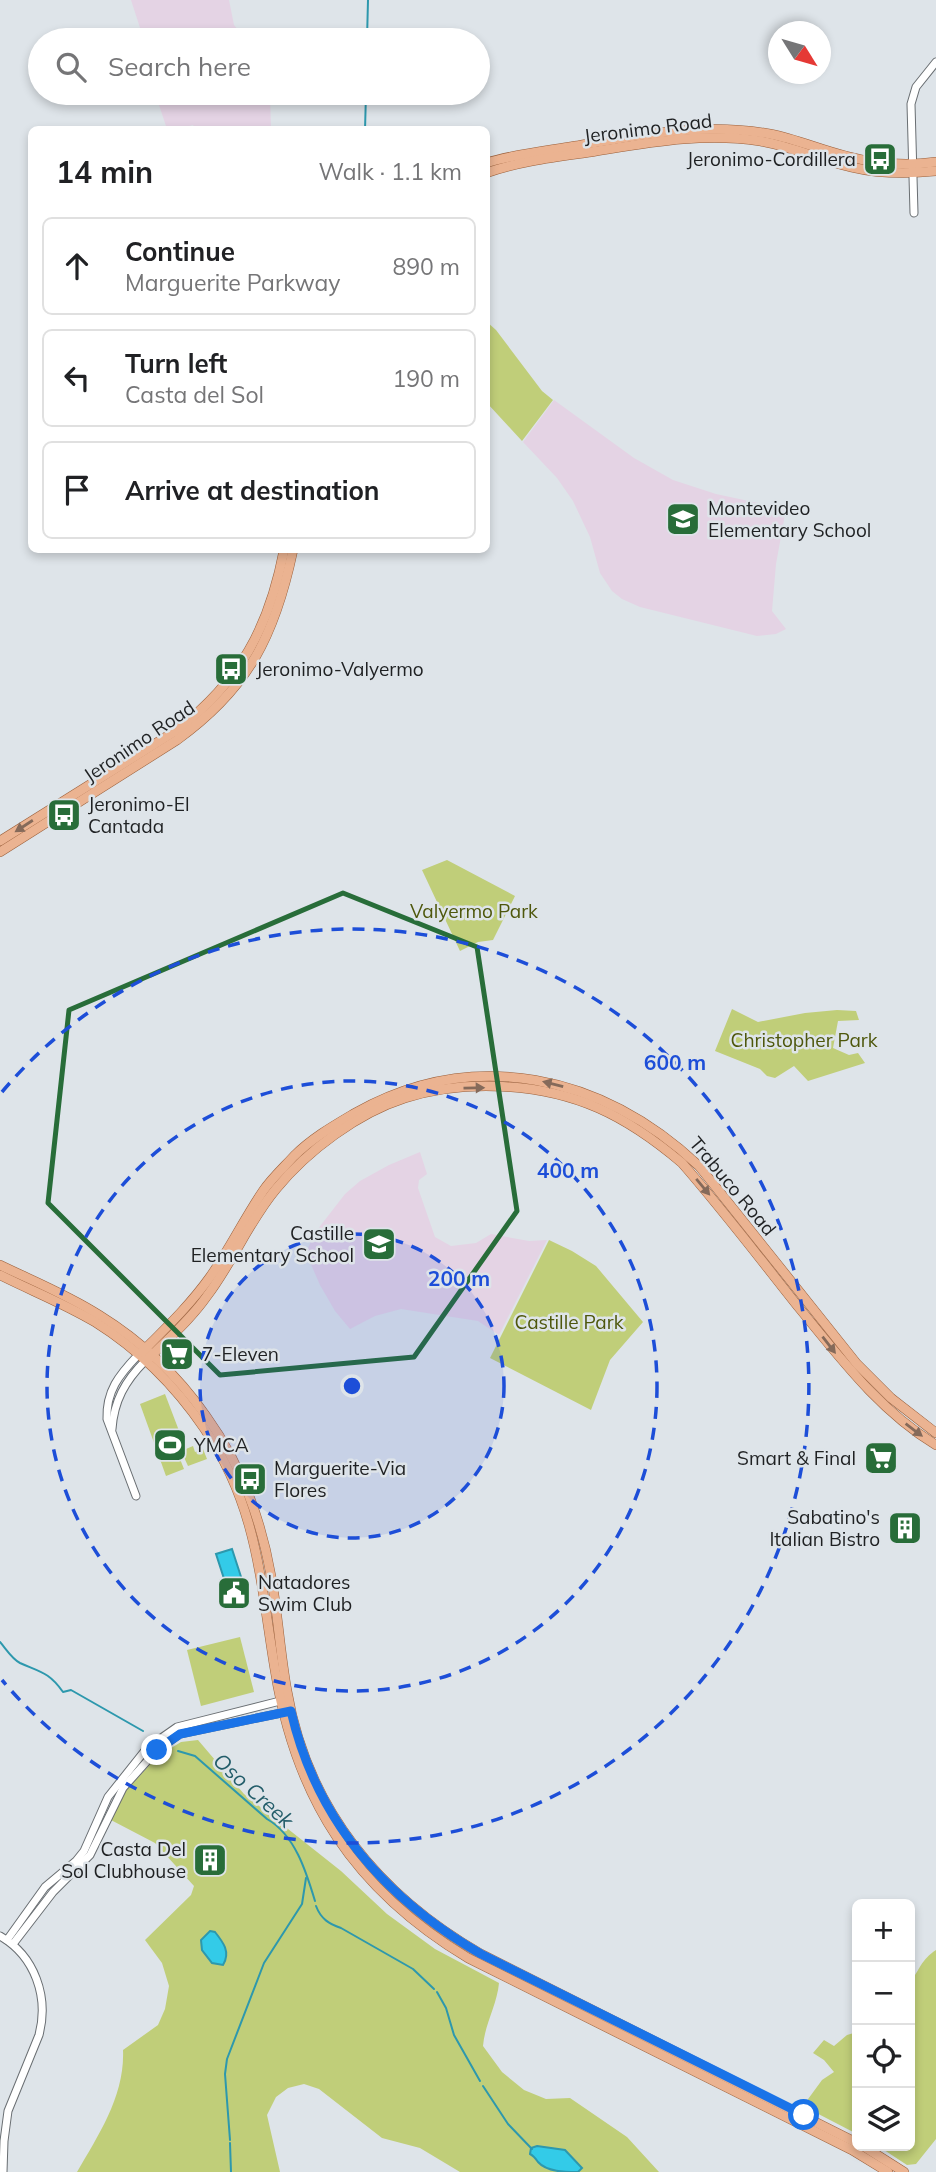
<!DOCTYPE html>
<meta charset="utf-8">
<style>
:root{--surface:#fff;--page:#f6f6f6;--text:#202124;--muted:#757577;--line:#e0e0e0}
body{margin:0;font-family:Mulish,sans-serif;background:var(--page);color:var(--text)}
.controls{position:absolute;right:21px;bottom:21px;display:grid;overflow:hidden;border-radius:10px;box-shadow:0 4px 10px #0003}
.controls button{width:63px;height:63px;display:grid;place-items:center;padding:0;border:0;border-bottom:2px solid var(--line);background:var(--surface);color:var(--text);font:35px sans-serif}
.compass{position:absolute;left:768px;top:21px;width:63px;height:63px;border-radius:50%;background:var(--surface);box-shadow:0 4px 10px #0003;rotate:127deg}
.stop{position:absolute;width:21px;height:21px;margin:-16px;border:5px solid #1a73e8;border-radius:50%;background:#fff}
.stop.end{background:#1a73e8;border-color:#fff;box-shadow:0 2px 7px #0008}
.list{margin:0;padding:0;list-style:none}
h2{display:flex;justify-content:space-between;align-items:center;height:91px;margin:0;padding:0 28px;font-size:30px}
h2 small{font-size:23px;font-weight:400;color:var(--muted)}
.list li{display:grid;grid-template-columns:46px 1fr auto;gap:21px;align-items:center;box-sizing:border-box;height:98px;margin:0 14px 14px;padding:0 14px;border:2px solid var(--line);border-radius:10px}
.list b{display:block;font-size:26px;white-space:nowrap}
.list p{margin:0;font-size:23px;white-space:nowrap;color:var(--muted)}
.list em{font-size:23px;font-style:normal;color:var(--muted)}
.icon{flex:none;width:38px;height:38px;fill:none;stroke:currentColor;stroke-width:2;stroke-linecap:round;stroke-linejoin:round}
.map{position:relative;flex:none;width:936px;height:2172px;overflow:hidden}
.search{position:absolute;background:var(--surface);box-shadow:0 4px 10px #0003;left:28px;top:28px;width:462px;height:77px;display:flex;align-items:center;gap:18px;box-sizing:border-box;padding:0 24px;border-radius:38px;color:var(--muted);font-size:26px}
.panel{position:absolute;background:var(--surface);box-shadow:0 4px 10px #0003;left:28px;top:126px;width:462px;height:427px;border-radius:10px}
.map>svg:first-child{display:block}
</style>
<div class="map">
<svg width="936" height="2172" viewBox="0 0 936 2172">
<rect width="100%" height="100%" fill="#dee4e9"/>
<!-- education -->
<g fill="#e4d3e4">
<polygon points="131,0 229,0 234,25 246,40 144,40"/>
<polygon points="155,93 270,93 271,129 195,129 193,125 178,129 167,129"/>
<polygon points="554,400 634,458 673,480 716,494 786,509 776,564 772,611 786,629 776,634 757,636 640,607 622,599 612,591 600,573 590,537 573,501 557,478 523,442"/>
<polygon points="420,1152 427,1174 419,1180 418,1188 435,1237 451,1246 476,1243 491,1234 529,1241 547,1240 499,1335 478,1321 401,1309 375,1316 350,1329 335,1311 320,1285 306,1253 314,1234 345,1194 360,1181 389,1165"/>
</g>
<!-- green -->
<g fill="#c0ce79">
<polygon points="487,322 496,330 542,391 553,400 522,441 487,403"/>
<polygon points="447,860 515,896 493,940 478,942 460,951 422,870"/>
<polygon points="732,1009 758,1022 805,1013 837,1010 856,1011 859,1020 838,1021 833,1048 849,1055 858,1053 865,1063 808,1081 794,1066 775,1078 767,1076 760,1069 715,1051"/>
<polygon points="549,1240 572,1251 596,1266 643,1322 610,1360 591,1410 490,1358"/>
<polygon points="165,1394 186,1449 193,1446 195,1452 203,1449 207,1459 188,1466 182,1453 185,1450 178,1454 184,1469 166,1476 140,1404"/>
<polygon points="240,1637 254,1692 201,1706 187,1650"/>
<path d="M198,1740L244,1794L341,1871L387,1914L435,1949L499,1983C497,2005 485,2023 483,2046L502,2072L524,2090L546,2099L570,2098L627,2137L659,2172H460L420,2148L382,2138L319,2089L304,2084L288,2088L276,2097L267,2115L280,2172H77C99,2134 125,2095 123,2050L158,2025L165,2009L169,1986L162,1963L145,1940L191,1895L194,1886L155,1843L109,1819L119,1798L158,1756L181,1742Z"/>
<path d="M936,1950V2139L916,2164L907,2165L878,2146H910V1983C920,1969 921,1960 936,1950Z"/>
<polygon points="857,2032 857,2134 803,2106 822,2080 834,2072 824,2060 813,2053 824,2040 834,2046 847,2035"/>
</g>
<!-- water -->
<g fill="#33cbe8" stroke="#2d98ad" stroke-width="2">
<polygon points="232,1549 244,1586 228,1591 216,1554"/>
<path d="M210,1931L215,1932C223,1942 231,1952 223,1965L212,1963L202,1950L201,1940Z"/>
<path d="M537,2146L565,2150L582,2168L578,2172C565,2172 547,2172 538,2162C536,2159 534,2156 530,2154L531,2148Z"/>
</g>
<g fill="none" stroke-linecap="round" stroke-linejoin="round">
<!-- stream -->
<g stroke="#2d98ad" stroke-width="2">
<polyline points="367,40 368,0"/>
<polyline points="365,130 366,93"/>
<path d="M0,1642C6,1649 12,1659 20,1663C40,1672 49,1672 63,1692L71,1690L143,1731"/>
<path d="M178,1751L195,1756L267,1819C295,1835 306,1871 315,1901"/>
<path d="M316,1906C321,1919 329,1924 341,1928L413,1969L434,1989"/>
<polyline points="437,1992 446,2008 454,2035 480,2081"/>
<polyline points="483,2086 508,2124 532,2149"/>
<polyline points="230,2140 225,2074 227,2059 264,1963 302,1904 306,1878"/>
<polyline points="230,2143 231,2172"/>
</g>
<!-- minor casing -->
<g stroke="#696e72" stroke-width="9">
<g id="minor">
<polyline points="914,213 911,104 916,87 936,62"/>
<path d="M112,1429C114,1401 125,1381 145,1361"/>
<path d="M136,1496L107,1419C106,1391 119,1375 138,1355"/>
<path d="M0,1936C35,1956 49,1997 39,2035L8,2111L4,2141L3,2172"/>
<polyline points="7,1940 45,1887 76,1861 84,1851 108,1797 147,1748 177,1727 284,1700"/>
<polyline points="13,1944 53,1892 90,1855 123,1788 157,1750 180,1734 286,1712"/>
</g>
</g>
<!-- major casing -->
<g stroke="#9a5f3a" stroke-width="10">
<g id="major">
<path d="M486,163C515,154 545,151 575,146C640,135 704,122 770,134C796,139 821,150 846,156C876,164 906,166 936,162"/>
<path d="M486,173C520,161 556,157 591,152C647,143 702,132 760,141C791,146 820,160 851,167C880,174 907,174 936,171"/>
<path d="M0,841L177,730C240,681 269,628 284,550"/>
<path d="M0,852L177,740C249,688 275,635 293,550"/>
<path d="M0,1265C33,1281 68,1295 99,1315C141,1341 178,1376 206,1416C240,1463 261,1519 271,1576C278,1614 280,1653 287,1691C307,1809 380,1896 481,1954L857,2143"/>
<path d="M0,1275C32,1291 65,1304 95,1322C138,1349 176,1387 204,1428C258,1507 260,1581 275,1670C296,1800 355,1890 468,1958L852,2150L888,2172"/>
<path d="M142,1352C166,1328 190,1305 210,1277C229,1250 244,1219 263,1191C271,1179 284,1167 294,1156C312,1138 333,1126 355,1113C474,1046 602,1075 699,1166L857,1364L891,1398L936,1433"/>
<path d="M149,1358C169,1338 191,1319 207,1296C233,1262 249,1221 276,1189C308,1150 358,1113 405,1098C465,1079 541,1083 598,1108C630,1122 656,1141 682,1163C723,1210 761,1260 800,1309C841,1359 880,1411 936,1445"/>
<polyline points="863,2146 904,2172"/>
</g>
</g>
<!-- minor -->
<use href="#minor" stroke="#fff" stroke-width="7"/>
<!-- major -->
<use href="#major" stroke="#ebb391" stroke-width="9"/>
</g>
<!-- one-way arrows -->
<defs><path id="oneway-solid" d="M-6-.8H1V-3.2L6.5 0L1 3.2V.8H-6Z" transform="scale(1.75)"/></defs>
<g fill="#856a5a">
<use href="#oneway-solid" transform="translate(24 826) rotate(147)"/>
<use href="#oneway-solid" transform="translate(553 1084) rotate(-166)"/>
<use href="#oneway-solid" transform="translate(474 1088) rotate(-1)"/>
<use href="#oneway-solid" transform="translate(703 1187) rotate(50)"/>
<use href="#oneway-solid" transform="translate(829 1345) rotate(52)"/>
<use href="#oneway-solid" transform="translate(914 1430) rotate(37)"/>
</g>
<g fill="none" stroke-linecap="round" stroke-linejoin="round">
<!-- route -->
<path stroke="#1a73e8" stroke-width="9" d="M157,1750L180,1734L291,1711C316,1820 386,1899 481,1954L804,2115"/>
</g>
<!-- marked area -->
<path fill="none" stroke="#286d39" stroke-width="5" stroke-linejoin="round" d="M343,893L477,947L517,1211L414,1357L220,1375L48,1203L69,1010Z"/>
<!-- distance rings -->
<circle cx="352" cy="1386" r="152" fill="#1d4ed8" fill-opacity=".12"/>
<g fill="none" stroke="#1d4ed8" stroke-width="3.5" stroke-dasharray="12 9">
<circle cx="352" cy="1386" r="152"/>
<circle cx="352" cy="1386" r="305"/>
<path d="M2 1092A457 457 0 1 1 2 1680"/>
</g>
<!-- icons -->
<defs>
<g id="bus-square" transform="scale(1.75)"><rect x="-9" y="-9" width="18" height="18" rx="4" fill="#286d39" stroke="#dee4e9"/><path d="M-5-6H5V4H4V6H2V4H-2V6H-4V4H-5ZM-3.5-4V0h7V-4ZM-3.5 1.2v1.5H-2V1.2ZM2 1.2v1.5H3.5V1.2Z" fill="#fff"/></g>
<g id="school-square" transform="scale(1.75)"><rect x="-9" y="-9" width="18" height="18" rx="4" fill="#286d39" stroke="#dee4e9"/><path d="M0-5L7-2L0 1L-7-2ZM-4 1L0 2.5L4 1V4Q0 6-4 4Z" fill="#fff"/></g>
<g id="supermarket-square" transform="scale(1.75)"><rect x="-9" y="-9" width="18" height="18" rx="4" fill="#286d39" stroke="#dee4e9"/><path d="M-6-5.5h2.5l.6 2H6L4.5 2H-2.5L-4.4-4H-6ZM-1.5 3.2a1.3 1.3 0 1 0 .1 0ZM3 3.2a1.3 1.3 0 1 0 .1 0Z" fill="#fff"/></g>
<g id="stadium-square" transform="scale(1.75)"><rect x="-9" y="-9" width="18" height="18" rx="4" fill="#286d39" stroke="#dee4e9"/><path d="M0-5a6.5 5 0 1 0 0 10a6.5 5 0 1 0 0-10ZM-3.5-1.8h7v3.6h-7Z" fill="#fff"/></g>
<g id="building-square" transform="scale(1.75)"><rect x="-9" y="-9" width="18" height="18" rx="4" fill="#286d39" stroke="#dee4e9"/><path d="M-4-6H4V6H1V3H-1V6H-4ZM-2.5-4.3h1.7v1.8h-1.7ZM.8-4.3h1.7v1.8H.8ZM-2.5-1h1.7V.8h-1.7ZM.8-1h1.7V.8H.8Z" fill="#fff"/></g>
<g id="civic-square" transform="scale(1.75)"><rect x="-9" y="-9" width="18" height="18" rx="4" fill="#286d39" stroke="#dee4e9"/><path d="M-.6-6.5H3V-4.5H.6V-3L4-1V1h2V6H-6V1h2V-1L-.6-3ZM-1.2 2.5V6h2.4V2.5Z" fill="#fff"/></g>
</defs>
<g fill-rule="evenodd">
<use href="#bus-square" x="880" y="159"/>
<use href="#school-square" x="683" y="519"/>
<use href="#bus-square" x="231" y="669"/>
<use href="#bus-square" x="64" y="815"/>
<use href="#school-square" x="379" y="1244"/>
<use href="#supermarket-square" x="177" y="1354"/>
<use href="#stadium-square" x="170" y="1445"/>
<use href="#supermarket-square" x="881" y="1458"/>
<use href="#bus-square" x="250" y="1479"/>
<use href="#building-square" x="905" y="1528"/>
<use href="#civic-square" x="234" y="1593"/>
<use href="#building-square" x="210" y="1860"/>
</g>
<g text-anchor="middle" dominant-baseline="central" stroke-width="5" stroke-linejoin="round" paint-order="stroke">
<!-- street labels -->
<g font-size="19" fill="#1f2123" stroke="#dee4e9">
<text transform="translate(648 128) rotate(-7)">Jeronimo Road</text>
<text transform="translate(139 741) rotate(-34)">Jeronimo Road</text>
<text transform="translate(733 1186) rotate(50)">Trabuco Road</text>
</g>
<!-- poi labels -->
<g font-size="19" fill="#1f2123" stroke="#dee4e9" text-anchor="start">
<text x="856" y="159" text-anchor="end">Jeronimo-Cordillera</text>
<text x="708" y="508">Montevideo<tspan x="708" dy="22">Elementary School</tspan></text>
<text x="256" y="669">Jeronimo-Valyermo</text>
<text x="88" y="804">Jeronimo-El<tspan x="88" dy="22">Cantada</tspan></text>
<text x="354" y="1233" text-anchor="end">Castille<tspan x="354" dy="22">Elementary School</tspan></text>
<text x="202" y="1354">7-Eleven</text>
<text x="194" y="1445">YMCA</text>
<text x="856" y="1458" text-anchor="end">Smart &amp; Final</text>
<text x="274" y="1468">Marguerite-Via<tspan x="274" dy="22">Flores</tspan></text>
<text x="880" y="1517" text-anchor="end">Sabatino's<tspan x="880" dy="22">Italian Bistro</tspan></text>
<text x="258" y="1582">Natadores<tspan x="258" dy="22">Swim Club</tspan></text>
<text x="186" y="1849" text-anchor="end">Casta Del<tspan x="186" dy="22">Sol Clubhouse</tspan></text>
</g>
<!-- park labels -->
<g font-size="19" fill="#4e570c" stroke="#dee4e9">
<text x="474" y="911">Valyermo Park</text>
<text x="804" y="1040">Christopher Park</text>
<text x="569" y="1322">Castille Park</text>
</g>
<!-- water labels -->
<g font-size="21" font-style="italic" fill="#235d6a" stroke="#dee4e9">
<text transform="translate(254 1790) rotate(42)">Oso Creek</text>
</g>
</g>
<circle cx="352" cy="1386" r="10" fill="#1d4ed8" stroke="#dee4e9" stroke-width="3.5"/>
<g font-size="21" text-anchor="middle" font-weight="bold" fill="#1d4ed8" stroke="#dee4e9" stroke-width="5" stroke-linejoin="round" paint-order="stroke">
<text x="675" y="1070">600 m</text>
<text x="568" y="1178">400 m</text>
<text x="459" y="1286">200 m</text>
</g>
</svg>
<div class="controls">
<button>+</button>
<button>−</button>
<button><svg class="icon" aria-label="locate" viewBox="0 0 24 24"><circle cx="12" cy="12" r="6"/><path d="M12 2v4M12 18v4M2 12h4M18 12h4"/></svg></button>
<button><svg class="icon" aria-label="layers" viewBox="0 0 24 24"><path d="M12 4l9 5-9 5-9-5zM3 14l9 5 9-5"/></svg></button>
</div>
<svg class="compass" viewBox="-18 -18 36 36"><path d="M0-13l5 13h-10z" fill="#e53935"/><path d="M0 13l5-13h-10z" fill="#757577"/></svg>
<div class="stop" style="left:804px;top:2115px"></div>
<div class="stop end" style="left:157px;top:1750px"></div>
<div class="search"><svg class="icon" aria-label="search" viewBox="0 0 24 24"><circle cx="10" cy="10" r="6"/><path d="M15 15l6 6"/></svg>Search here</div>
<section class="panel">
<h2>14 min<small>Walk · 1.1 km</small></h2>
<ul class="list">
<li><svg class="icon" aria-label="ahead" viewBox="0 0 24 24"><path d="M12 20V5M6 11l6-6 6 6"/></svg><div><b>Continue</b><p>Marguerite Parkway</p></div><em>890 m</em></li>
<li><svg class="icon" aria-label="left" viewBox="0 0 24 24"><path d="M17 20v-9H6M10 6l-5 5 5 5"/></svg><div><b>Turn left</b><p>Casta del Sol</p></div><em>190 m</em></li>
<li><svg class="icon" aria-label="arrive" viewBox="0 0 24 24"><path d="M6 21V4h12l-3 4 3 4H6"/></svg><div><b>Arrive at destination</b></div></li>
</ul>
</section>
</div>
